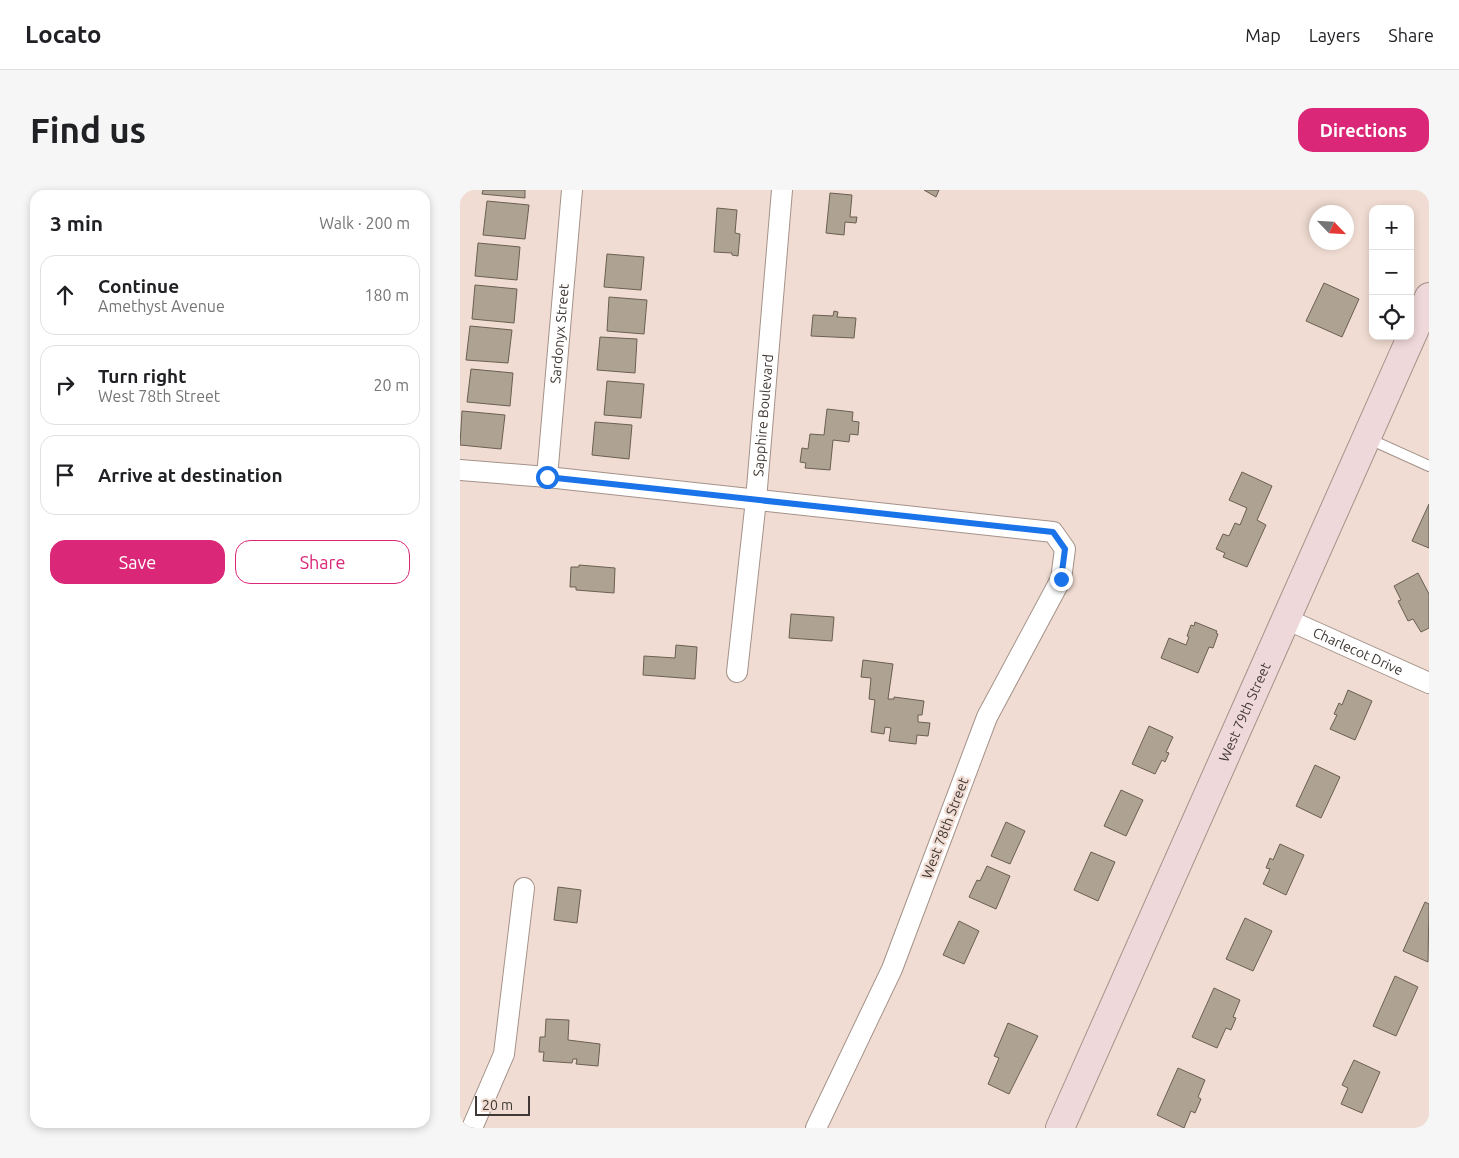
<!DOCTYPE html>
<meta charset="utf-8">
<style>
:root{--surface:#fff;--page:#f6f6f6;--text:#202124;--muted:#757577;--line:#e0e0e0;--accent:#db2777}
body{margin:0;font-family:Ubuntu,sans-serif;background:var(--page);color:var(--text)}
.controls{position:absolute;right:15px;top:15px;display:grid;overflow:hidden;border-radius:10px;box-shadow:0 2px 8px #0003}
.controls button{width:45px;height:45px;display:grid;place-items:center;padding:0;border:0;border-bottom:1px solid var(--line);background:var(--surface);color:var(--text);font:25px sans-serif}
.compass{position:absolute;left:849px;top:15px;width:45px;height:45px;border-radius:50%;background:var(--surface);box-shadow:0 2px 8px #0003;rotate:115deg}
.scale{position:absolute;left:15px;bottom:12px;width:55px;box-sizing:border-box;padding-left:5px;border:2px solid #403834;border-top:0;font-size:14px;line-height:18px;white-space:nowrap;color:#403834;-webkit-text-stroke:4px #f0dcd2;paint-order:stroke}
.stop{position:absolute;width:15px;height:15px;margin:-11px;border:4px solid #1a73e8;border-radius:50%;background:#fff}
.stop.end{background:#1a73e8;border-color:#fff;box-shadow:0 1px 5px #0008}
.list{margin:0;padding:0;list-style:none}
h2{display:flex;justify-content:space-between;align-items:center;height:65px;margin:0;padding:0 20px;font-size:21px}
h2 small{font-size:16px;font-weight:400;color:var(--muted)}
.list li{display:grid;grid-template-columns:32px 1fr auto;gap:15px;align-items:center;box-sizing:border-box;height:80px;margin:0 10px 10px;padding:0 10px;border:1px solid var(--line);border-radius:15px}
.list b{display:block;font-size:19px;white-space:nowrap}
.list p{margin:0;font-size:16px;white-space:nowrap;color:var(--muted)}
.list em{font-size:16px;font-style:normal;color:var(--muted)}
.actions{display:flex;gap:10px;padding:15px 20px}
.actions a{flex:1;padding:11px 0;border:1px solid var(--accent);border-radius:15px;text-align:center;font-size:18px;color:var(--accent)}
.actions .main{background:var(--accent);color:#fff}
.icon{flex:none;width:28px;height:28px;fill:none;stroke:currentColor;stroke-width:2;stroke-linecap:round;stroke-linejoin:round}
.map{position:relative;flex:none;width:969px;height:938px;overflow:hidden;border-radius:15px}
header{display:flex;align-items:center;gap:30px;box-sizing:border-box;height:70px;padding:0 25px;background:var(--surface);border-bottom:1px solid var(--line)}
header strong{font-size:24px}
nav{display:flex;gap:28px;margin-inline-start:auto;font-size:18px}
.intro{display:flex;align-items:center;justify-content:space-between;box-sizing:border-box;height:120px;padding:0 30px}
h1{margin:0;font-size:35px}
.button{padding:12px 22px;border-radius:15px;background:var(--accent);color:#fff;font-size:18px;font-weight:700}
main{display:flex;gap:30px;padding:0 30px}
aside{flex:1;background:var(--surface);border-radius:15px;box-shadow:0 2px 8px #0003}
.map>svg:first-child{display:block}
</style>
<header>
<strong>Locato</strong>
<nav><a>Map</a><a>Layers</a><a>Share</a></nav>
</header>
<div class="intro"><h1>Find us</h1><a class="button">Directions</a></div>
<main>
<aside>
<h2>3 min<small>Walk · 200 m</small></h2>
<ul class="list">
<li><svg class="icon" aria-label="ahead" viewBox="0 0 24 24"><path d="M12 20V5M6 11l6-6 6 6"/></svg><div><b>Continue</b><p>Amethyst Avenue</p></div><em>180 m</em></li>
<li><svg class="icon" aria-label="right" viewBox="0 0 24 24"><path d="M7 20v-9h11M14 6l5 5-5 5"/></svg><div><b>Turn right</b><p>West 78th Street</p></div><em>20 m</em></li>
<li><svg class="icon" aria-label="arrive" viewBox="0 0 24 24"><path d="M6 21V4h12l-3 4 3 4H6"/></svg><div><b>Arrive at destination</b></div></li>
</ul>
<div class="actions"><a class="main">Save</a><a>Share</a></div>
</aside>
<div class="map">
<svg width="969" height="938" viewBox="0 0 969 938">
<rect width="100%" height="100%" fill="#f0dcd2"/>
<!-- building -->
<g fill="#aea293" stroke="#6a5f51">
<polygon points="23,0 65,0 65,8 22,4"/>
<polygon points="464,0 479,0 476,7"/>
<polygon points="370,3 392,5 390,27 397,27 396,33 385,32 384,45 366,43"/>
<polygon points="27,11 69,15 65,49 23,45"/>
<polygon points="257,18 277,20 275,43 280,44 278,66 272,65 272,63 254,62"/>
<polygon points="18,53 60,57 57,90 15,86"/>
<polygon points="147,64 184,67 181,100 144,97"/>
<polygon points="864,93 899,109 882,147 846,131"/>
<polygon points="15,95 57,99 54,133 12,129"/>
<polygon points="149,107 187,110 184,144 147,141"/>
<polygon points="374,121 378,122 377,127 396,128 394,148 351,146 353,125 373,126"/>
<polygon points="10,136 52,140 48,173 6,170"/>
<polygon points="140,147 177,149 175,183 137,180"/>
<polygon points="11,179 53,183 50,216 7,212"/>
<polygon points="147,191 184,194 181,228 144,225"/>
<polygon points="367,219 393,222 392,231 399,232 398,245 390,244 389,252 373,250 370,280 345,278 346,273 340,272 342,258 348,259 350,244 364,245"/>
<polygon points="2,221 45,225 41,259 0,255"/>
<polygon points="135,232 172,235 169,269 132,265"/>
<polygon points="782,282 812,296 797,330 806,335 787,377 763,367 765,363 756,359 763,344 769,346 775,333 780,335 787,318 769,310"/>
<polygon points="969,314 969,358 952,351"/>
<polygon points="119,375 155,378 154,403 116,400 116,397 110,397 111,377 119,377"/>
<polygon points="958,383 969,404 969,438 961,442 953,429 948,431 938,411 941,410 934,396"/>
<polygon points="331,424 374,427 372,451 329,448"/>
<polygon points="735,432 757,441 756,443 758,444 753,458 749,457 738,483 701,468 709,448 726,455 729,447 727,446 731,435 734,436"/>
<polygon points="216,455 237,457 235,489 183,485 184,466 215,468"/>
<polygon points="403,470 433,474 428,509 434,509 434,507 464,511 462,525 458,525 458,532 470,533 468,546 457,545 456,554 429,551 431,538 425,537 424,544 411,542 415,510 409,509 411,488 401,487"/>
<polygon points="888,500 912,511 895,550 870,539 877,525 874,524 879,513 882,515"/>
<polygon points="689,536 713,547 706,562 709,563 705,572 702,570 695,584 672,574"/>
<polygon points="855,575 880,587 861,628 836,616"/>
<polygon points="661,600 683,610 666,646 644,636"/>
<polygon points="546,632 565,641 550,674 531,666"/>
<polygon points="820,654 844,665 826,705 803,694 810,679 806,678 810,668 813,670"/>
<polygon points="631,662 655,672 638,711 614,700"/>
<polygon points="527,676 550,686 536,719 509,707 517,690 520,691"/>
<polygon points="98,697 121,700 117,733 94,730"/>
<polygon points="965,712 969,714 968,772 943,761"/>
<polygon points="785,728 812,741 793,781 766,769"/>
<polygon points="499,731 519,741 504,774 483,765"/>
<polygon points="935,786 958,797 936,846 913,836"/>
<polygon points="754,798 780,810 773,827 776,828 771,840 766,838 757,858 732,847"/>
<polygon points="86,829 109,830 108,850 140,854 138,876 116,874 117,869 113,869 112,873 83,871 84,862 79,862 80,847 85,847"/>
<polygon points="548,833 578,846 549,904 528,894 539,868 534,866"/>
<polygon points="894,870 920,882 902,923 881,914 888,898 882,895"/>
<polygon points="718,878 745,890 738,907 741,909 735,923 731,921 724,938 697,925"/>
</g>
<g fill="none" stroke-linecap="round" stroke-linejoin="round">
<!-- lane casing -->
<g stroke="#a49289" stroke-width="12">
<polyline id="lane" points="907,248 969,276"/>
</g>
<!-- street casing -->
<g stroke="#a49289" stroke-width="22">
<g id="street">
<polyline points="0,280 87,287 593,342 605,359 601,389 527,527 432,779 356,938"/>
<path id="s1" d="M87,287L112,0"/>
<path id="s2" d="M826,429L969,493"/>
<path id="s3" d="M277,482L296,310L322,0"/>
<polyline points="12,938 44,864 64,698"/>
</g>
</g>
<!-- secondary casing -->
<g stroke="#a49289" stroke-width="30">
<g id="secondary">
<path id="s4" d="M600,938L969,107"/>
</g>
</g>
<!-- lane -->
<use href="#lane" stroke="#fff" stroke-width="10"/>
<!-- street -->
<use href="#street" stroke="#fff" stroke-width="20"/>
<!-- secondary -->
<use href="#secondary" stroke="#efd8d9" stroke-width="28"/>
</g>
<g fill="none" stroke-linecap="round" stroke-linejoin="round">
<!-- route -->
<polyline stroke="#1a73e8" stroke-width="6" points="87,287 593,342 605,359 601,389"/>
</g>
<g text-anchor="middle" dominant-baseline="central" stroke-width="4.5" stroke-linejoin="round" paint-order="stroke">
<!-- street labels -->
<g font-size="14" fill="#403834" stroke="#f0dcd2">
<text stroke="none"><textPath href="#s1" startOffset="144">Sardonyx Street</textPath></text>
<text stroke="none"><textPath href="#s3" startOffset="258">Sapphire Boulevard</textPath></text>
<text stroke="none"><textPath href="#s2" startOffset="79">Charlecot Drive</textPath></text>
<text stroke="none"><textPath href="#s4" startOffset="455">West 79th Street</textPath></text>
<text transform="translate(485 638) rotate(-69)">West 78th Street</text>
</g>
</g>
</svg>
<div class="controls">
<button>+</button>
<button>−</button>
<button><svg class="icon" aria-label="locate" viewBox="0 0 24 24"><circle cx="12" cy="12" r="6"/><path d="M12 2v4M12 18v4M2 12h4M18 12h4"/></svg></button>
</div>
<svg class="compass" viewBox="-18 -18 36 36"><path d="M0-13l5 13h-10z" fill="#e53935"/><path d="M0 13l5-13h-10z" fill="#757577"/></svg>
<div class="scale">20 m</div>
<div class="stop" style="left:87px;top:287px"></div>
<div class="stop end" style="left:601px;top:389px"></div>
</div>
</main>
